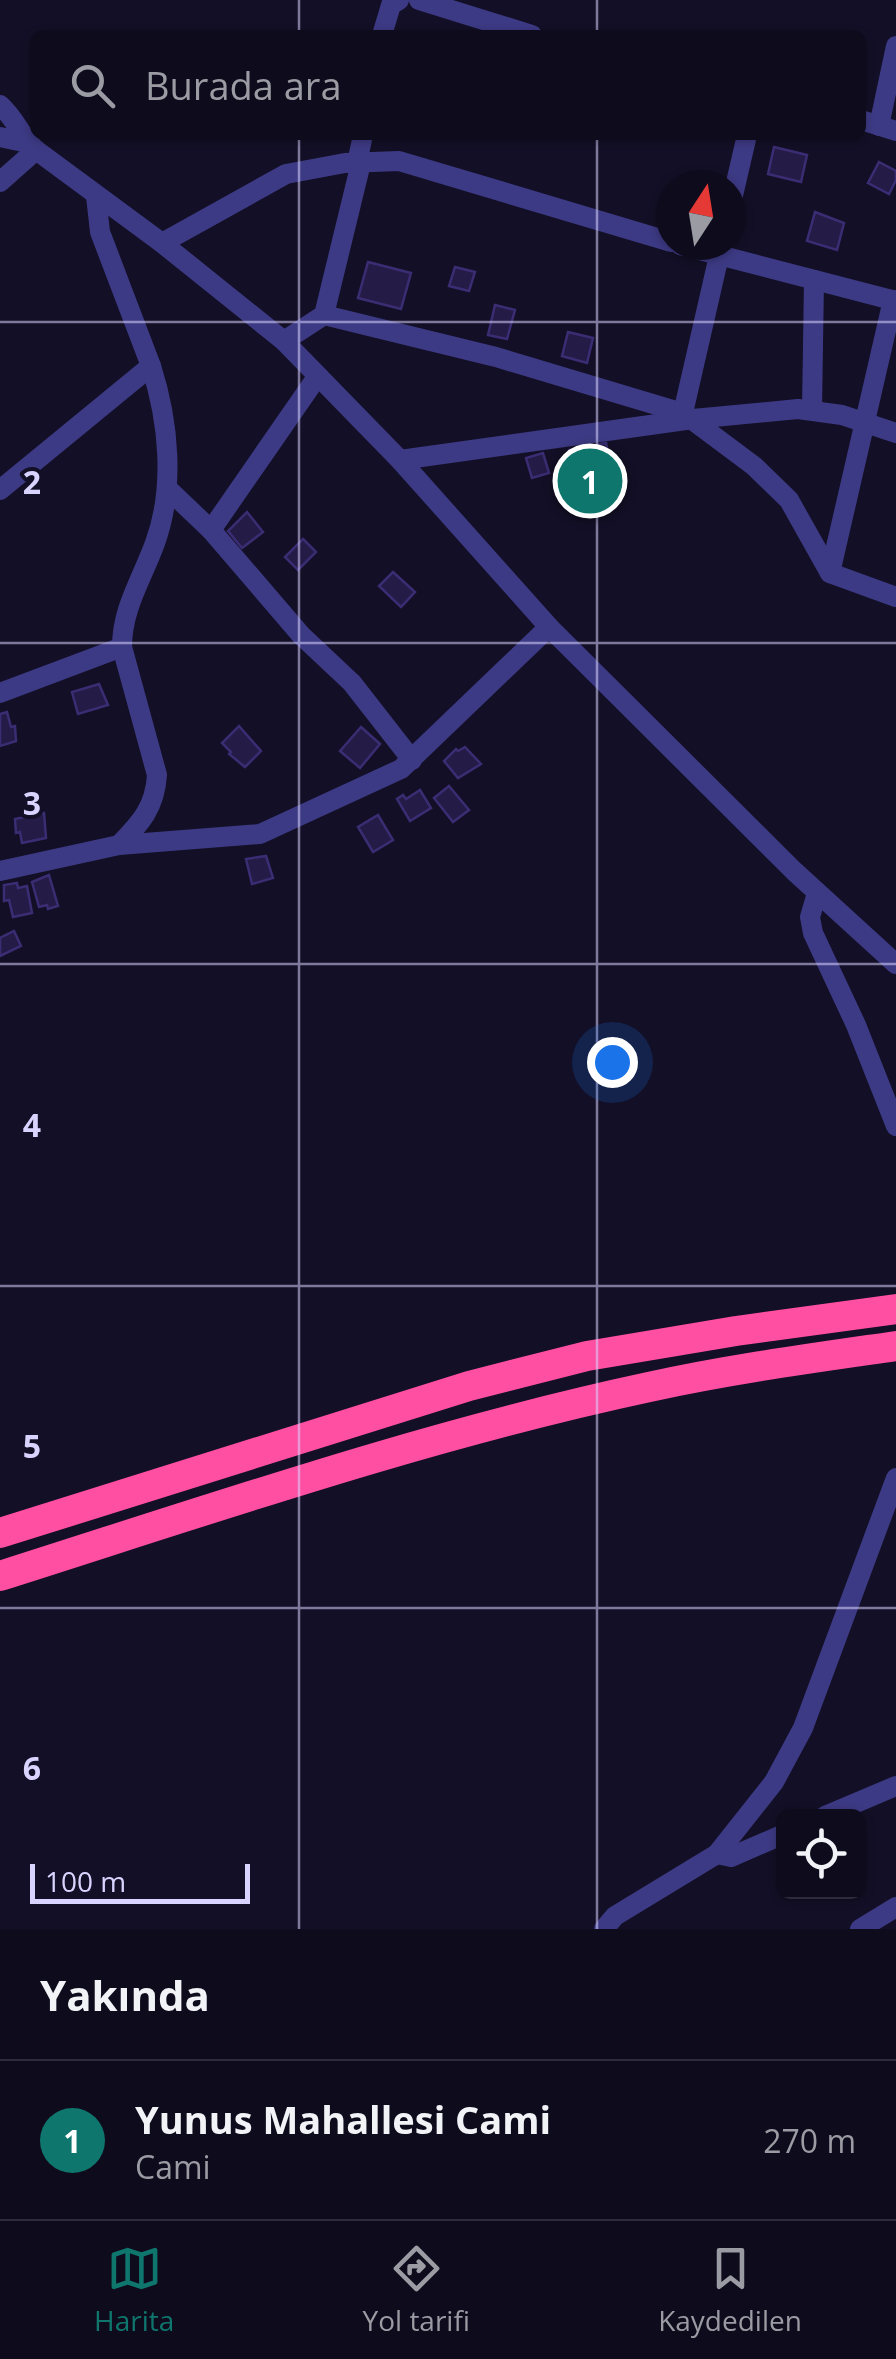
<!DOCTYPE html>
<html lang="tr">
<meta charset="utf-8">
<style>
:root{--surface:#0e0b1c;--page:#1c1929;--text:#f1f3f6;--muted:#9b9ba3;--line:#2e2b3b;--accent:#0f766e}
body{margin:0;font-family:"Open Sans",sans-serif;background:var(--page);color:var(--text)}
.controls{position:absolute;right:30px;bottom:30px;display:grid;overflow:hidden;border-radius:15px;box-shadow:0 2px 8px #0004}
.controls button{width:90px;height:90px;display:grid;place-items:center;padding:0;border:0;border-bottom:2px solid var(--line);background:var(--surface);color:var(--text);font:50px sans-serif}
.compass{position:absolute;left:656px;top:170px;width:90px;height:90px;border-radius:50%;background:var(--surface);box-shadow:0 2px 8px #0004;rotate:12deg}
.scale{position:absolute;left:30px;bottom:25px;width:220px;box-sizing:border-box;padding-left:10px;border:5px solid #d9d4ff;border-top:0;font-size:28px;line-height:35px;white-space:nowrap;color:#d9d4ff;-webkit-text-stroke:8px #130f26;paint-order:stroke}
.you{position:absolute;left:612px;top:1062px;width:35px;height:35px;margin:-25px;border:8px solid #fff;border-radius:50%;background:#1a73e8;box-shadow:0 0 0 15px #1a73e833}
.badge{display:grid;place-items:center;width:65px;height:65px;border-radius:50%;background:var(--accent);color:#fff;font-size:32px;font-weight:700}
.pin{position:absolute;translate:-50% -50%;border:5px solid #fff;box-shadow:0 2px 10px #0006}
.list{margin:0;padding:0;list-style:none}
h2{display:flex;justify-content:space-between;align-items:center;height:130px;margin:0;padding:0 40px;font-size:42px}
h2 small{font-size:32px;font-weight:400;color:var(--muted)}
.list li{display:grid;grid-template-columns:65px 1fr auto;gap:30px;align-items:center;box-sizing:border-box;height:160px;padding:0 40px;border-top:2px solid var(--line)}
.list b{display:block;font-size:38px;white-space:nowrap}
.list p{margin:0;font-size:32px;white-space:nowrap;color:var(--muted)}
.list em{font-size:32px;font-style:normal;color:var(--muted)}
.icon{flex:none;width:55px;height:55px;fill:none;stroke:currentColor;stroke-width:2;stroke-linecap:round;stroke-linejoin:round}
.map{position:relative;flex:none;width:896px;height:1929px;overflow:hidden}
.search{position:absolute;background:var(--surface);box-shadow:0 2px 8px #0004;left:30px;right:30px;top:30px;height:110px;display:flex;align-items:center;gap:25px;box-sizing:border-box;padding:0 35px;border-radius:15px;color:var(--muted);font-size:38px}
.sheet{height:290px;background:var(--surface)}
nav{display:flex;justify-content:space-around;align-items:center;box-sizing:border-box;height:140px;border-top:2px solid var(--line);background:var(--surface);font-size:28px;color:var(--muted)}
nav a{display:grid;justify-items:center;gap:5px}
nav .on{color:var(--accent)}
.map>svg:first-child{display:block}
</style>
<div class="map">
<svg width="896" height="1929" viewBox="0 0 896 1929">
<rect width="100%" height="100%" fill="#130f26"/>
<!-- building -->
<g fill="#241b47" stroke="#3b2d73" stroke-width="2.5">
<polygon points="774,147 807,155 801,182 768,174"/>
<polygon points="879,162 896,171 896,180 889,194 868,183"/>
<polygon points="815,212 844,223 837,250 807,241"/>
<polygon points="368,262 411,273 401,309 358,298"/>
<polygon points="455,267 475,272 469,291 449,286"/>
<polygon points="495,305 515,310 507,339 488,335"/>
<polygon points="568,332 593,338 587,363 562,356"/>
<polygon points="606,443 616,495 571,503 564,467 571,466 569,450"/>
<polygon points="543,453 549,473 532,478 526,458"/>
<polygon points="247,512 263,532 242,548 228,531"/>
<polygon points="303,539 316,552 298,570 285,557"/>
<polygon points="393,572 415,592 401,607 379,586"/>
<polygon points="99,684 108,705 78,714 72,692"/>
<polygon points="7,712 11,727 15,726 16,741 0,746 0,714"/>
<polygon points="239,726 261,751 245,767 229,754 231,752 222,743"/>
<polygon points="361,727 380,744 360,768 340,751"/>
<polygon points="465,747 481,764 458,778 444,761 456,749 458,751"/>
<polygon points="449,786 469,810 453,822 434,798"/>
<polygon points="420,790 431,808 410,821 397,799 403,795 406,799"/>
<polygon points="44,813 46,838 22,843 20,832 16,833 15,819"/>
<polygon points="378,815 393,840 373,852 358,827"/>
<polygon points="266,856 273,878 252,884 246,859"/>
<polygon points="49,875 58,906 48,909 47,905 39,907 32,882"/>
<polygon points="17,883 18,888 27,886 32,913 13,917 9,900 4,901 4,885"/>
<polygon points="14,931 21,946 0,956 0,938"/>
</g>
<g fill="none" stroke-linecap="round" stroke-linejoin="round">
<!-- minor -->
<g stroke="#3d3a85" stroke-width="20">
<polyline points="419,0 532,35"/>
<polyline points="382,35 391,5 399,0"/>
<path d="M0,105C16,119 21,137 36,150L162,243L284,341L400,460L549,627L794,871L896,964"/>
<polyline points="861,120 896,131"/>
<polyline points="879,126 896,46"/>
<polyline points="0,137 28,143"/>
<polyline points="357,163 363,135"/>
<polyline points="0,182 36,150"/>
<polyline points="731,204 747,135"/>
<polyline points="162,243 286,174 345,163 399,161 671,242"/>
<polyline points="680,245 896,301"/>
<polyline points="324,315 496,357 683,413 754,466 789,500 830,573 896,597"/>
<polyline points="284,341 324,315 361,163"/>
<polyline points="317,377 211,530 301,635 352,683 412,760"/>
<polyline points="812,410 814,280"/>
<polyline points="683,413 721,247"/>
<polyline points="400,460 693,419 798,409 842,415 896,433"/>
<polyline points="168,489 211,530"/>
<polyline points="0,490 151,366 100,232 96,196"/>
<polyline points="830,573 893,300"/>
<polyline points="0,693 122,647"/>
<path d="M119,845C141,823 155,807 157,775L122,647C122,608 142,579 155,543C175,488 169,422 151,366"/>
<polyline points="0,871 119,845 260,834 401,769 549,627"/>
<polyline points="817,893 810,917 813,933 856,1025 896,1126"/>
<polyline points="825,1816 896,1786"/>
<polyline points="717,1854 731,1857 784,1834"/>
<polyline points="604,1929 615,1916 717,1854 774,1782 803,1728 896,1478"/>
<polyline points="860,1929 896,1907"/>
</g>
<!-- highway -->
<g stroke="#ff4fa3" stroke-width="30">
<polyline points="0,1533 469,1386 587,1356 736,1331 896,1309"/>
<path d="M0,1576C214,1508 429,1434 649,1387C731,1369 813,1358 896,1346"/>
</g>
</g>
<!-- grid -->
<path fill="none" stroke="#d9d4ff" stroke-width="2.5" stroke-opacity="0.55" d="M299,0V35M597,0V35M299,135V1929M597,135V1929M0,322H896M0,643H896M0,964H896M0,1286H896M0,1608H896"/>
<g font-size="32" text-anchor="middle" font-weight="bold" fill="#d9d4ff" stroke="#130f26" stroke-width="8" stroke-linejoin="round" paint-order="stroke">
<text x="32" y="494">2</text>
<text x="32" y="815">3</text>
<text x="32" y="1137">4</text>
<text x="32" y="1458">5</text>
<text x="32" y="1780">6</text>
</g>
</svg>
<div class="controls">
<button><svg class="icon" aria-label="locate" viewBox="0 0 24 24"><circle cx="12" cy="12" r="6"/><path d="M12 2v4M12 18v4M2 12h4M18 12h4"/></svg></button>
</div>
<svg class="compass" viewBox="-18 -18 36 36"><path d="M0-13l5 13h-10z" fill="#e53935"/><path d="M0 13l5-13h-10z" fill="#9b9ba3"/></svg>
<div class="scale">100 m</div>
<div class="you"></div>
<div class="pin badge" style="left:590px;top:481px">1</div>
<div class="search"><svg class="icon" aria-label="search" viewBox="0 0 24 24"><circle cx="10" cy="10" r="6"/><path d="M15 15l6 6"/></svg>Burada ara</div>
</div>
<section class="sheet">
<h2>Yakında<small></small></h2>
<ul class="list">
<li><span class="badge">1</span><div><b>Yunus Mahallesi Cami</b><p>Cami</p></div><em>270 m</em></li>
</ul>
</section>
<nav>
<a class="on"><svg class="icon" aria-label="map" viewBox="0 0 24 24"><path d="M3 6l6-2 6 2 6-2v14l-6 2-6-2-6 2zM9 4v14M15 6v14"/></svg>Harita</a>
<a><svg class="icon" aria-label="directions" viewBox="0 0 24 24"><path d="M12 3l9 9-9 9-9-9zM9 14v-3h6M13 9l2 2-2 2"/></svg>Yol tarifi</a>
<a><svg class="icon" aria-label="saved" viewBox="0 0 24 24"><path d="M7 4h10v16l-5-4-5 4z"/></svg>Kaydedilen</a>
</nav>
